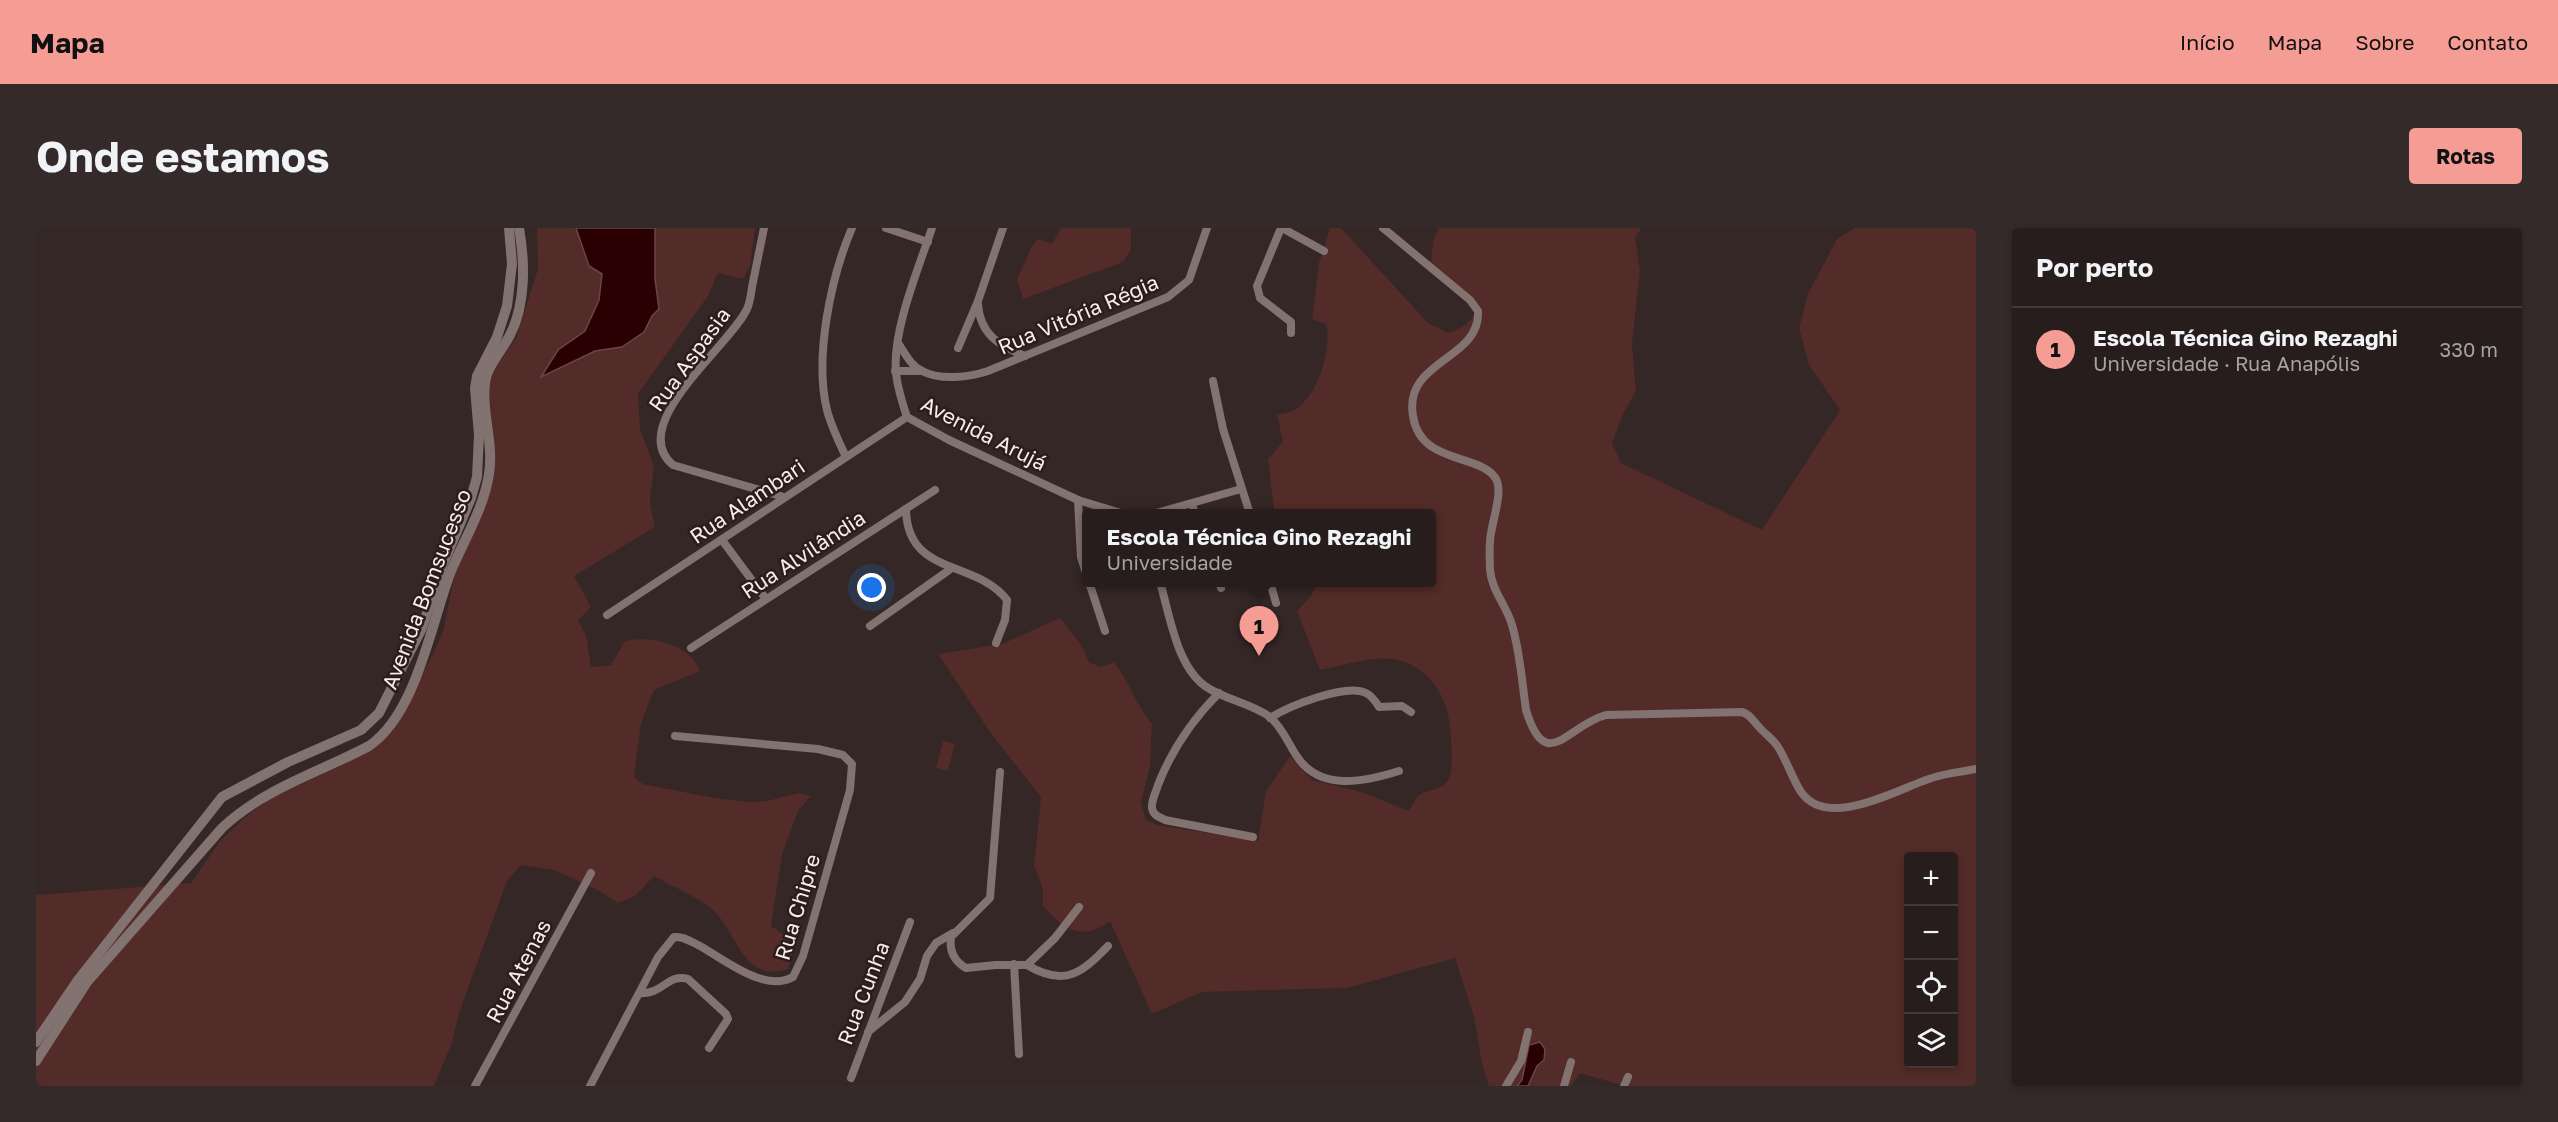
<!DOCTYPE html>
<html lang="pt">
<meta charset="utf-8">
<style>
:root{--surface:#271d1c;--page:#332a29;--text:#f1f3f6;--muted:#a4a2a3;--line:#433b3b;--accent:#f59c95}
body{margin:0;font-family:"Golos Text",sans-serif;background:var(--page);color:var(--text)}
.controls{position:absolute;right:18px;bottom:18px;display:grid;overflow:hidden;border-radius:6px;box-shadow:0 3px 9px #0003}
.controls button{width:54px;height:54px;display:grid;place-items:center;padding:0;border:0;border-bottom:2px solid var(--line);background:var(--surface);color:var(--text);font:30px sans-serif}
.you{position:absolute;left:836px;top:360px;width:21px;height:21px;margin:-15px;border:4px solid #fff;border-radius:50%;background:#1a73e8;box-shadow:0 0 0 9px #1a73e833}
.badge{display:grid;place-items:center;width:39px;height:39px;border-radius:50%;background:var(--accent);color:#111;font-size:20px;font-weight:700}
.pin{position:absolute;translate:-50% -50px;filter:drop-shadow(0 2px 3px #0008)}
.pin::after{content:'';position:absolute;top:32px;width:21px;height:18px;background:inherit;clip-path:polygon(0 0,100% 0,50% 100%)}
.popup{position:absolute;left:1046px;top:281px;width:354px;height:78px;box-sizing:border-box;display:grid;place-content:center;border-radius:6px;background:var(--surface);filter:drop-shadow(0 2px 4px #0005);font-size:20px;white-space:nowrap;color:var(--muted)}
.popup b{font-size:22px;color:var(--text)}
.popup::after{content:'';position:absolute;left:50%;top:100%;margin-left:-12px;border:12px solid transparent;border-top-color:var(--surface)}
.list{margin:0;padding:0;list-style:none}
h2{display:flex;justify-content:space-between;align-items:center;height:78px;margin:0;padding:0 24px;font-size:26px}
h2 small{font-size:20px;font-weight:400;color:var(--muted)}
.list li{display:grid;grid-template-columns:39px 1fr auto;gap:18px;align-items:center;box-sizing:border-box;height:84px;padding:0 24px;border-top:2px solid var(--line)}
.list b{display:block;font-size:22px;white-space:nowrap}
.list p{margin:0;font-size:20px;white-space:nowrap;color:var(--muted)}
.list em{font-size:20px;font-style:normal;color:var(--muted)}
.icon{flex:none;width:33px;height:33px;fill:none;stroke:currentColor;stroke-width:2;stroke-linecap:round;stroke-linejoin:round}
.map{position:relative;flex:none;width:1940px;height:858px;overflow:hidden;border-radius:6px}
header{display:flex;align-items:center;gap:36px;box-sizing:border-box;height:84px;padding:0 30px;background:var(--accent);color:#111}
header strong{font-size:28px}
nav{display:flex;gap:33px;margin-inline-start:auto;font-size:21px}
.intro{display:flex;align-items:center;justify-content:space-between;box-sizing:border-box;height:144px;padding:0 36px}
h1{margin:0;font-size:42px}
.button{padding:15px 27px;border-radius:6px;background:var(--accent);color:#111;font-size:21px;font-weight:700}
main{display:flex;gap:36px;padding:0 36px}
aside{flex:1;background:var(--surface);border-radius:6px;box-shadow:0 3px 9px #0003}
.map>svg:first-child{display:block}
</style>
<header>
<strong>Mapa</strong>
<nav><a>Início</a><a>Mapa</a><a>Sobre</a><a>Contato</a></nav>
</header>
<div class="intro"><h1>Onde estamos</h1><a class="button">Rotas</a></div>
<main>
<div class="map">
<svg width="1940" height="858" viewBox="0 0 1940 858">
<rect width="100%" height="100%" fill="#342726"/>
<!-- green -->
<g fill="#532b28" fill-rule="evenodd">
<path d="M501,0H719L714,38L707,51L682,45L672,68L602,166L604,201L618,238L614,274L619,299L538,348L555,379L542,392L550,407L555,439L575,437L589,413C613,407 655,416 664,443L618,462L605,495L598,549L607,556L678,570L712,574L731,573L762,565L775,568L762,583L746,626L735,698C755,711 763,716 752,741C708,756 702,707 679,684C665,670 635,658 618,648L599,668L582,675L560,661L518,642L485,637L471,653L422,788L416,815L398,858H0V667L155,655L184,613L209,589L234,571L303,538L347,512L393,434L407,404L419,344L458,243L453,155L462,136L480,110L502,41Z"/>
<polygon points="1025,0 1095,0 1095,22 1087,34 987,71 981,51 996,18 1002,11 1016,16"/>
<path d="M1294,0H1305L1392,95L1412,105C1429,99 1435,94 1443,78L1395,35L1397,13L1403,0H1605L1599,10L1604,43L1596,117L1600,163L1587,186L1576,215L1585,235L1726,302L1804,182L1773,137L1763,100L1772,66L1801,11L1819,0H1940V858H1589L1544,845L1535,858H1453L1446,836L1438,789L1419,730L1311,760L1166,764L1116,786L1074,693C1046,714 1028,702 1007,678V662L998,637L1005,569L956,507L902,426L966,416L1024,390L1046,418L1053,434L1064,439L1078,434C1093,454 1101,478 1116,496L1114,538L1105,574L1110,592L1122,597L1222,613L1230,563L1254,528L1276,552L1329,565L1372,583C1376,579 1379,571 1382,568C1393,560 1406,564 1413,550C1418,541 1415,511 1414,500C1411,467 1392,437 1357,431C1337,428 1304,438 1284,442L1261,383L1275,368L1279,360L1277,355L1396,354V286H1239L1238,281L1232,231L1247,214L1241,187C1247,185 1258,184 1263,179C1283,163 1296,120 1290,96L1276,91L1283,35ZM1872,628H1918V836H1872Z"/>
<polygon points="907,513 919,516 912,543 900,540"/>
</g>
<!-- water -->
<g fill="#2b0002" stroke="#684748" stroke-width="1.5">
<polygon points="540,0 619,0 619,51 623,81 616,88 608,104 586,119 559,123 505,149 522,122 549,103 563,72 566,46 553,38"/>
<polygon points="1504,814 1509,821 1508,832 1501,838 1492,858 1481,858 1486,852 1493,817"/>
</g>
<g fill="none" stroke-linecap="round" stroke-linejoin="round">
<!-- minor -->
<g stroke="#827270" stroke-width="8">
<path d="M728,0C724,20 720,39 716,59C715,66 714,75 711,81C694,118 589,197 637,237L748,269"/>
<polyline points="850,0 892,14"/>
<path d="M896,0C883,39 856,103 860,144C861,159 866,174 871,189L913,212L1042,272L1088,286"/>
<polyline points="1245,0 1221,58 1224,70 1255,94 1255,105"/>
<polyline points="1246,0 1288,23"/>
<path d="M1347,0L1434,72L1442,83C1445,132 1367,132 1377,188C1384,237 1445,225 1460,251C1468,265 1454,298 1454,314C1453,323 1454,333 1454,342C1456,363 1470,377 1476,397C1484,424 1486,454 1490,482C1510,548 1531,497 1570,487L1706,484C1714,486 1717,493 1723,499C1729,506 1737,511 1742,519C1751,533 1756,550 1765,564C1793,604 1866,558 1899,549C1912,545 1926,544 1940,541"/>
<path d="M942,76C944,107 964,118 989,128"/>
<path d="M862,115C869,125 875,138 886,143C905,153 934,149 952,143L1132,69L1153,52L1171,0"/>
<polyline points="922,120 942,73 967,0"/>
<polyline points="859,143 886,143"/>
<polyline points="1177,153 1187,201 1214,286"/>
<path d="M810,229C803,214 795,198 791,182C778,129 795,49 816,0"/>
<polyline points="1042,272 1045,329 1050,345"/>
<polyline points="1156,276 1159,286"/>
<path d="M870,281C871,349 940,331 971,372L969,392L960,415"/>
<polyline points="1117,286 1205,261"/>
<polyline points="686,312 730,371"/>
<polyline points="1053,354 1069,403"/>
<path d="M1124,354C1134,388 1141,441 1172,460C1191,472 1216,476 1234,489C1246,499 1252,515 1260,527C1283,564 1328,554 1363,543"/>
<polyline points="1183,354 1185,360"/>
<polyline points="1234,354 1240,375"/>
<polyline points="571,387 871,189"/>
<polyline points="834,398 916,340"/>
<polyline points="655,420 899,262"/>
<path d="M1183,465C1156,492 1136,521 1122,557C1120,564 1115,573 1116,580C1117,587 1123,589 1129,592L1217,609"/>
<path d="M1234,490C1253,478 1310,455 1330,465C1336,468 1340,474 1343,479L1366,478L1375,484"/>
<path d="M964,544L954,670L915,709C913,723 918,733 930,740L960,737H991L1019,710L1043,679"/>
<polyline points="978,736 983,826"/>
<path d="M991,737C1028,759 1045,746 1072,718"/>
<path d="M604,765C626,767 632,745 652,751L690,786L692,791L673,820"/>
<polyline points="832,804 869,774 884,751 891,728 900,715 917,705"/>
<polyline points="815,850 874,694"/>
<polyline points="439,858 555,645"/>
<path d="M554,858L622,729L638,709C648,708 655,714 664,718C689,732 729,765 757,749L767,728L814,562L816,536L807,527L782,521L639,508"/>
<polyline points="1470,858 1485,833 1492,804"/>
<polyline points="1528,858 1535,834"/>
<polyline points="1588,858 1592,849"/>
</g>
<!-- tertiary -->
<g stroke="#827270" stroke-width="10">
<polyline points="0,814 42,752 186,569 252,534 325,502 343,485 386,400 407,336 435,270 441,249 443,207 439,160 441,148 461,109 471,78 476,36 473,0"/>
<path d="M0,833L51,754L186,600C227,561 284,544 333,518C381,485 395,395 415,343C428,312 448,280 453,246C458,214 445,184 449,155C451,138 466,123 474,107C490,76 489,34 483,0"/>
</g>
</g>
<g text-anchor="middle" dominant-baseline="central" stroke-width="5" stroke-linejoin="round" paint-order="stroke">
<!-- street labels -->
<g font-size="21" fill="#f6eceb" stroke="#2a1d1c">
<text transform="translate(1042 86) rotate(-23)">Rua Vitória Régia</text>
<text transform="translate(653 131) rotate(-54)">Rua Aspasia</text>
<text transform="translate(948 205) rotate(27)">Avenida Arujá</text>
<text transform="translate(711 273) rotate(-34)">Rua Alambari</text>
<text transform="translate(767 326) rotate(-33)">Rua Alvilândia</text>
<text transform="translate(390 361) rotate(-69)">Avenida Bomsucesso</text>
<text transform="translate(761 679) rotate(-73)">Rua Chipre</text>
<text transform="translate(482 743) rotate(-62)">Rua Atenas</text>
<text transform="translate(827 765) rotate(-69)">Rua Cunha</text>
</g>
</g>
</svg>
<div class="controls">
<button>+</button>
<button>−</button>
<button><svg class="icon" aria-label="locate" viewBox="0 0 24 24"><circle cx="12" cy="12" r="6"/><path d="M12 2v4M12 18v4M2 12h4M18 12h4"/></svg></button>
<button><svg class="icon" aria-label="layers" viewBox="0 0 24 24"><path d="M12 4l9 5-9 5-9-5zM3 14l9 5 9-5"/></svg></button>
</div>
<div class="you"></div>
<div class="pin badge" style="left:1223px;top:428px">1</div>
<div class="popup"><b>Escola Técnica Gino Rezaghi</b>Universidade</div>
</div>
<aside>
<h2>Por perto<small></small></h2>
<ul class="list">
<li><span class="badge">1</span><div><b>Escola Técnica Gino Rezaghi</b><p>Universidade · Rua Anapólis</p></div><em>330 m</em></li>
</ul>
</aside>
</main>
